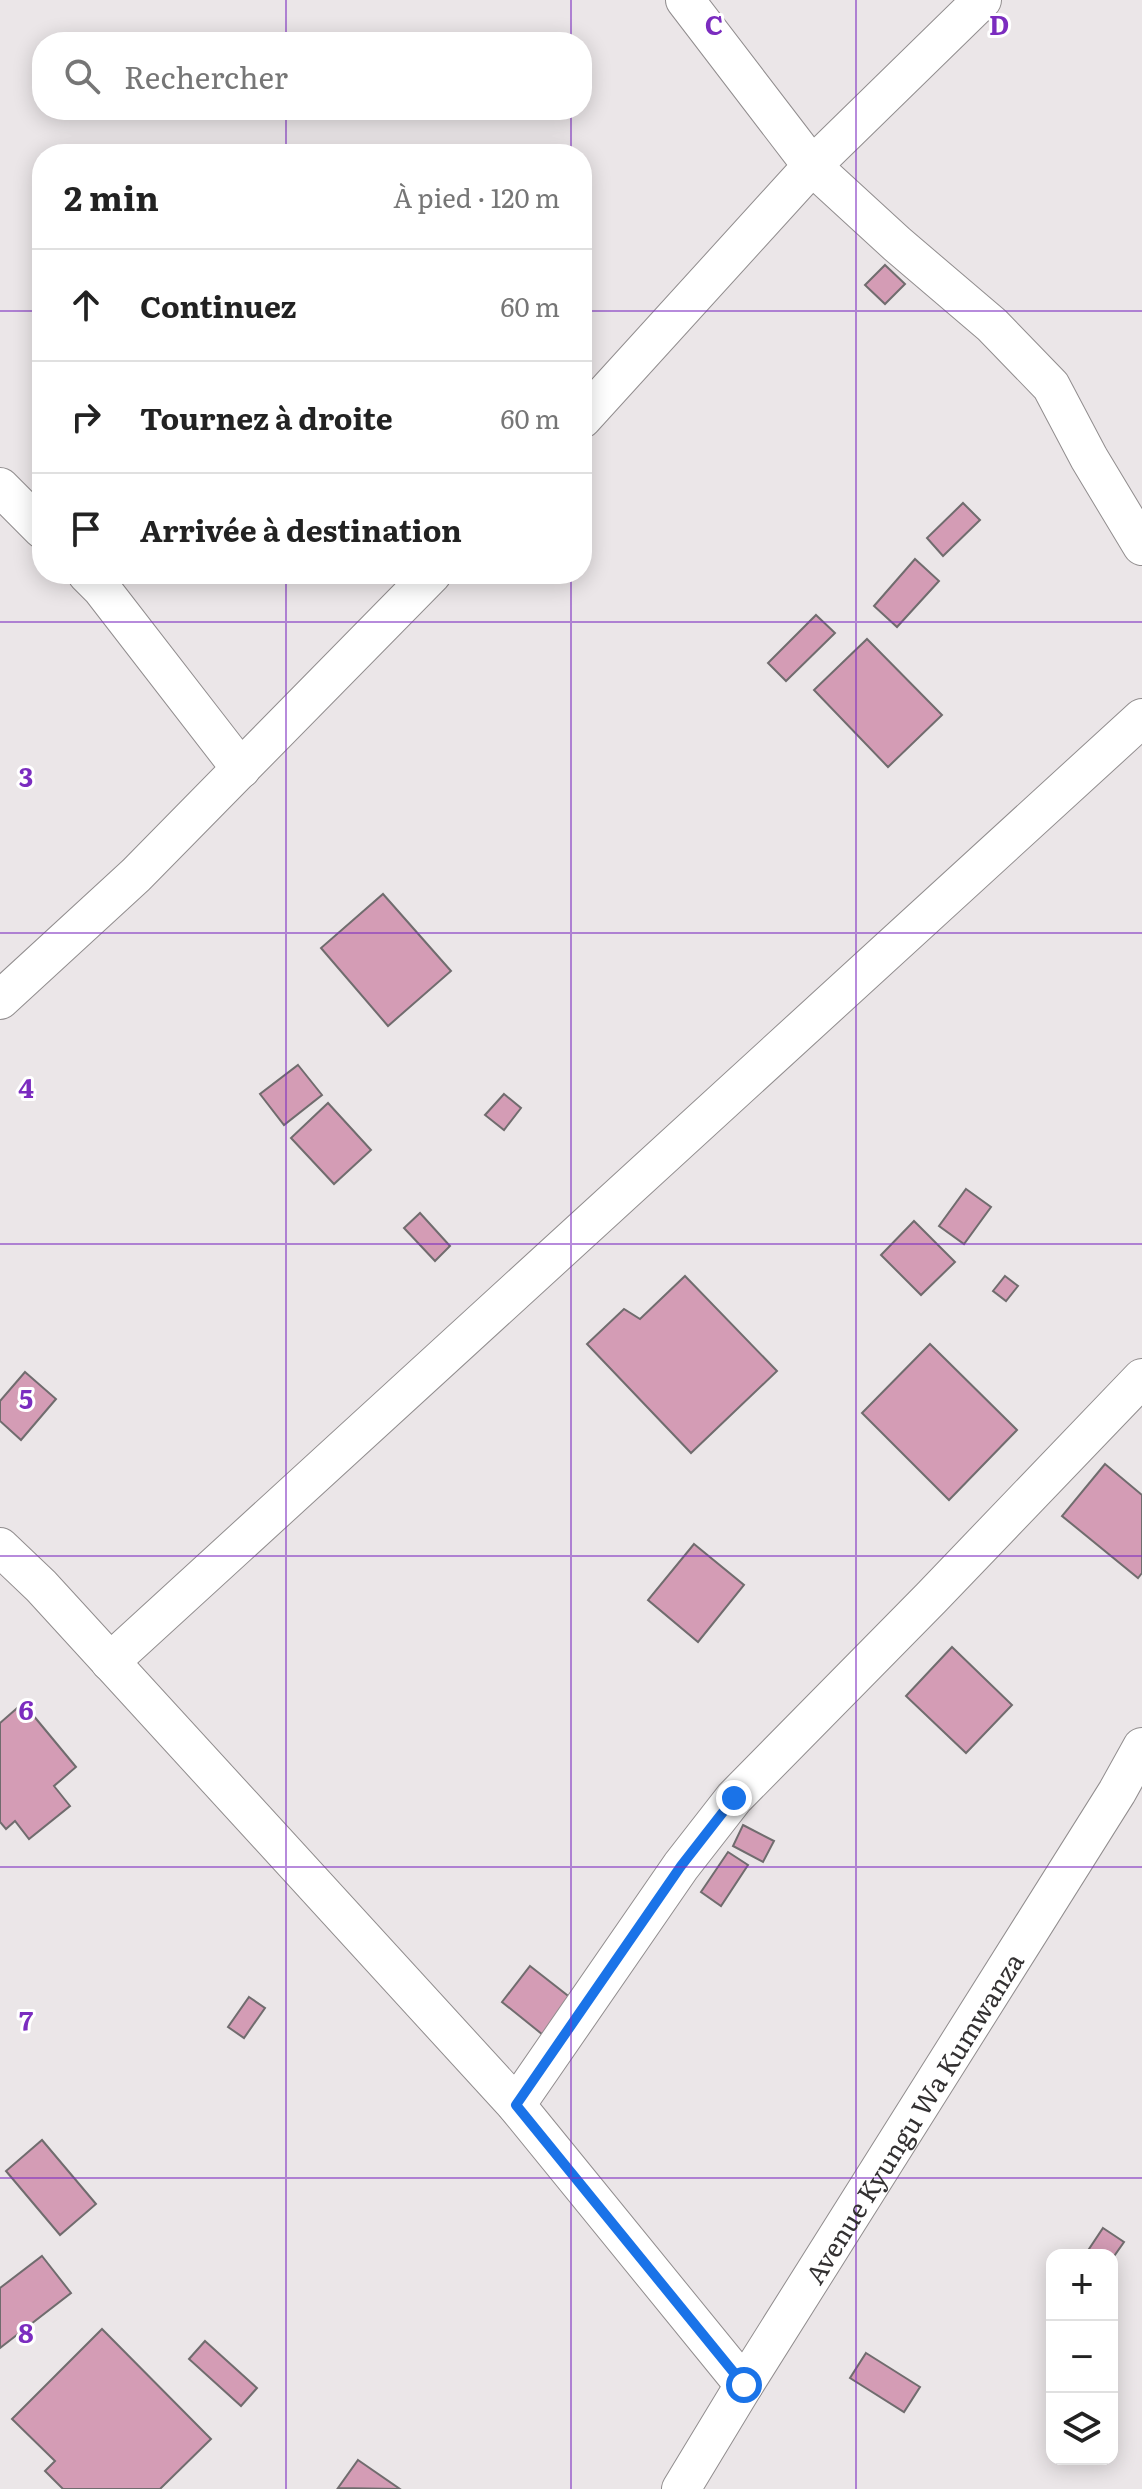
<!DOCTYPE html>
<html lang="fr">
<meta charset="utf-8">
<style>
:root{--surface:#fff;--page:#f6f6f6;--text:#222;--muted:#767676;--line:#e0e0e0}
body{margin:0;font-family:Literata,serif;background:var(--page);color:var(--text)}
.controls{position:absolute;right:24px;bottom:24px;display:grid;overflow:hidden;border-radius:16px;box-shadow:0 4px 20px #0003}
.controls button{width:72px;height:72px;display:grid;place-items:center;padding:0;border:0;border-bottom:2px solid var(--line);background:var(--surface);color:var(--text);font:40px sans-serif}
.stop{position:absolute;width:24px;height:24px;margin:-18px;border:6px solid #1a73e8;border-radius:50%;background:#fff}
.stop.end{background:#1a73e8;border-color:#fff;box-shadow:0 2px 8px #0008}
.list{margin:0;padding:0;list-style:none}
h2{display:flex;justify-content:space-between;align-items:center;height:104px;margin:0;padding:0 32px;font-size:34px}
h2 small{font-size:26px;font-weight:400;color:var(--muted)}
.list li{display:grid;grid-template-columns:52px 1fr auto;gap:24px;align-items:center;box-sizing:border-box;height:112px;padding:0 32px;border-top:2px solid var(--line)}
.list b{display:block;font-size:30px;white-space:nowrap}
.list em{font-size:26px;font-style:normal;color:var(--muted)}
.icon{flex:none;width:44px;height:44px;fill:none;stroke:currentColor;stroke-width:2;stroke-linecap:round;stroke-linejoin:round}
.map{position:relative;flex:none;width:1142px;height:2489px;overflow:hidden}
.search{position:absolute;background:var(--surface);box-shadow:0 4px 20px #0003;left:32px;top:32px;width:560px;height:88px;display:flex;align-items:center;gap:20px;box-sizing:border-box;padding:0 28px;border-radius:32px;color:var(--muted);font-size:30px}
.panel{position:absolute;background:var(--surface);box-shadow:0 4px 20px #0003;left:32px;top:144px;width:560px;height:440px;border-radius:32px}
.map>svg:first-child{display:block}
</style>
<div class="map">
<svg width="1142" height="2489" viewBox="0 0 1142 2489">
<rect width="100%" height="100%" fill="#ebe6e8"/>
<!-- building -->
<g fill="#d49cb5" stroke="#706c6e" stroke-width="2">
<polygon points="885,265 905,284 885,304 865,285"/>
<polygon points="963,503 980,520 943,556 927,538"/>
<polygon points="915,559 939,581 897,627 874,606"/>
<polygon points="816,615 835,633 786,681 768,663"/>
<polygon points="867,639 942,715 888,767 814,690"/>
<polygon points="383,894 451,971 388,1026 321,948"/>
<polygon points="298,1065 322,1095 284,1125 260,1094"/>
<polygon points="504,1094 521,1108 504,1130 485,1115"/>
<polygon points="328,1103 371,1150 334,1184 291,1138"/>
<polygon points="966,1189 991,1207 964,1244 939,1226"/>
<polygon points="420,1213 450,1246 435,1261 404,1228"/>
<polygon points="914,1221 955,1262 921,1295 881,1255"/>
<polygon points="685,1276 777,1371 691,1453 587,1344 624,1309 640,1319"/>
<polygon points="1005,1276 1018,1286 1006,1301 993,1291"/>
<polygon points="930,1344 1017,1430 949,1500 862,1413"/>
<polygon points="25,1372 56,1399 21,1440 0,1421 0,1401"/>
<polygon points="1105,1464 1142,1495 1142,1573 1138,1578 1062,1516"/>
<polygon points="694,1544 744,1585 698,1642 648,1600"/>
<polygon points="952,1647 1012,1705 966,1753 906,1696"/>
<polygon points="23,1703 76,1767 54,1786 70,1806 29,1839 15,1821 6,1829 0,1822 0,1723"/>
<polygon points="743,1825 774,1841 763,1862 733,1846"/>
<polygon points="728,1852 748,1865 721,1906 701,1892"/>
<polygon points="530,1966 581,2006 553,2043 502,2002"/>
<polygon points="249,1997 265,2008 244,2038 228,2027"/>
<polygon points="42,2140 96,2204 60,2235 6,2171"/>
<polygon points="1103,2228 1124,2242 1112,2259 1112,2255 1085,2255"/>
<polygon points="42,2256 71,2293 0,2348 0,2288"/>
<polygon points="102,2329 211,2439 160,2489 63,2489 45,2471 55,2461 12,2419"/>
<polygon points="205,2341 257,2388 241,2406 189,2359"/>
<polygon points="866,2353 920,2387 904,2412 850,2378"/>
<polygon points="358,2460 400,2489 338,2488"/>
</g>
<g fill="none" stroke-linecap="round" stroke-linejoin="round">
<!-- street casing -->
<g stroke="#918d8e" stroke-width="40">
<g id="street">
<polyline points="685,0 812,166 897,244 992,325 1051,386 1089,458 1142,546"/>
<polyline points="582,419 812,166 982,0"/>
<polyline points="0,487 42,529"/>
<polyline points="87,574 101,588 241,769"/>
<polyline points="0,1000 136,875 432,574"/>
<polyline points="0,1547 41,1586 516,2105 744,2385"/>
<polyline points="110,1662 1142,718"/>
<polyline points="516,2105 681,1866 734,1798 931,1598 1142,1378"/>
<path id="s1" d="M681,2489L744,2385L1117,1792L1142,1747"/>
</g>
</g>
<!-- street -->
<use href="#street" stroke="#fff" stroke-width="38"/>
</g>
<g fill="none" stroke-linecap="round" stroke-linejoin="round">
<!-- route -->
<polyline stroke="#1a73e8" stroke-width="10" points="734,1798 681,1866 516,2105 744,2385"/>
</g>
<!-- grid -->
<path fill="none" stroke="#7b2cbf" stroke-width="2" stroke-opacity="0.55" d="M286,0V42M571,0V42M856,0V2489M286,110V154M571,110V154M0,311H42M582,311H1142M286,574V2489M571,574V2489M0,622H1142M0,933H1142M0,1244H1142M0,1556H1142M0,1867H1142M0,2178H1142"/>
<g text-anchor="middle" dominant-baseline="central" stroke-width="6" stroke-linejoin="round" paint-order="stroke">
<!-- street labels -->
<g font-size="26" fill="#333132" stroke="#fff">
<text stroke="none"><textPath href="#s1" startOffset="438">Avenue Kyungu Wa Kumwanza</textPath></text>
</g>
</g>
<g font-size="26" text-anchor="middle" font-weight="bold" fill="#7b2cbf" stroke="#fff" stroke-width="6" stroke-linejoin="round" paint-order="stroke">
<text x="714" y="35">C</text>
<text x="999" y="35">D</text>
<text x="26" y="787">3</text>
<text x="26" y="1098">4</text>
<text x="26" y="1409">5</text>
<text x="26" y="1720">6</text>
<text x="26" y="2031">7</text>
<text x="26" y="2343">8</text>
</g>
</svg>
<div class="controls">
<button>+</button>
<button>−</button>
<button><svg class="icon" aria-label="layers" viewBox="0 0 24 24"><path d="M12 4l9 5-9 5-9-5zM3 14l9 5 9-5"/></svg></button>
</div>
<div class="stop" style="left:744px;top:2385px"></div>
<div class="stop end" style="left:734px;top:1798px"></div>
<div class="search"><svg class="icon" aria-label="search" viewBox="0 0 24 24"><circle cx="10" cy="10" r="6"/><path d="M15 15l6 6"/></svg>Rechercher</div>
<section class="panel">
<h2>2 min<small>À pied · 120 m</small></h2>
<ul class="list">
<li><svg class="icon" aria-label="ahead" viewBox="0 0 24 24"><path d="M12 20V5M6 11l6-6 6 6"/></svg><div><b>Continuez</b></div><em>60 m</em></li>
<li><svg class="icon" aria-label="right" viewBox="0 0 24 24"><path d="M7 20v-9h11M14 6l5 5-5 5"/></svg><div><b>Tournez à droite</b></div><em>60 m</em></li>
<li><svg class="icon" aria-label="arrive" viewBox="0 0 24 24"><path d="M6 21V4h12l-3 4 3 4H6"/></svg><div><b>Arrivée à destination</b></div></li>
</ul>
</section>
</div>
